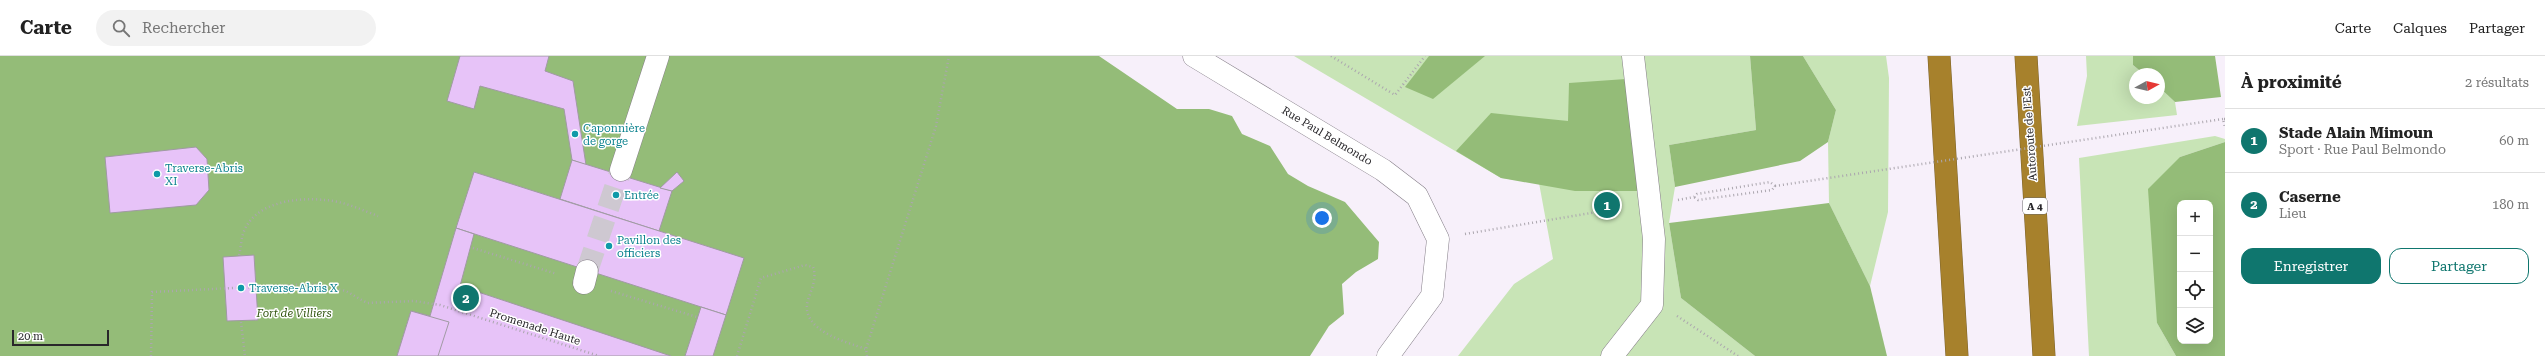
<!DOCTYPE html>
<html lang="fr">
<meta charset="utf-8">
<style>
:root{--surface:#fff;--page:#f2f2f2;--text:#222;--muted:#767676;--line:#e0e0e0;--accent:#0f766e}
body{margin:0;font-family:"Roboto Serif",serif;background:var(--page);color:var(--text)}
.controls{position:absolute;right:12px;bottom:12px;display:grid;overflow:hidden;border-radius:8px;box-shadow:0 4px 16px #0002}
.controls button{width:36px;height:36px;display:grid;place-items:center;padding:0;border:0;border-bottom:1px solid var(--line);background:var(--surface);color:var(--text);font:20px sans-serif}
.compass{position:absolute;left:2129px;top:12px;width:36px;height:36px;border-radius:50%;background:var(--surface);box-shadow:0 4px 16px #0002;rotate:82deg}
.scale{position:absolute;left:12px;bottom:10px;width:97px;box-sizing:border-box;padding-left:4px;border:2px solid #29272b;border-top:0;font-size:11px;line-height:14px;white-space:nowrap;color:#29272b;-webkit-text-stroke:3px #fff;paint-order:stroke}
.you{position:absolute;left:1322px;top:162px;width:14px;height:14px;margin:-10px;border:3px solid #fff;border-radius:50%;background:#1a73e8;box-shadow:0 0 0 6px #1a73e833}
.badge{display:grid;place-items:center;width:26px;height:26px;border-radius:50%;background:var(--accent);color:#fff;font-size:13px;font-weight:700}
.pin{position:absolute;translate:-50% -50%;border:2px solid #fff;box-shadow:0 1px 4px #0006}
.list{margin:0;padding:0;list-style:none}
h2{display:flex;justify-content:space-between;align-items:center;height:52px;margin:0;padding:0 16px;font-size:17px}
h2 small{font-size:13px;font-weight:400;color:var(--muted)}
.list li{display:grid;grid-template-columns:26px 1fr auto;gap:12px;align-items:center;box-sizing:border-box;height:64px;padding:0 16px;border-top:1px solid var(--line)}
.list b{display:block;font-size:15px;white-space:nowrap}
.list p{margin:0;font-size:13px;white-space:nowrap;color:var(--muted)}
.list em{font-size:13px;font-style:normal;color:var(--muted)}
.actions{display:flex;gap:8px;padding:12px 16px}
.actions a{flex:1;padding:9px 0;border:1px solid var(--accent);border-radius:12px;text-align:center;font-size:14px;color:var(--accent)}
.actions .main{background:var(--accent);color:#fff}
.icon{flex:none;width:22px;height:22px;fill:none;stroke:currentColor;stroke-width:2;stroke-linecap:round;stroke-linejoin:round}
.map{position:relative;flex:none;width:2225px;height:300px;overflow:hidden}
header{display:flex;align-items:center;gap:24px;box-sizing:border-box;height:56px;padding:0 20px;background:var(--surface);border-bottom:1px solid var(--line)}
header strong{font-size:19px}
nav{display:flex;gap:22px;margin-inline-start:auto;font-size:14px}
.search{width:280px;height:36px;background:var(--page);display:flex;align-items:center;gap:10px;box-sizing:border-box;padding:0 14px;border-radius:22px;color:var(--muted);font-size:15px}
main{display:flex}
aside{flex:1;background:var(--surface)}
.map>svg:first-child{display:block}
</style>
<header>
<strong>Carte</strong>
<div class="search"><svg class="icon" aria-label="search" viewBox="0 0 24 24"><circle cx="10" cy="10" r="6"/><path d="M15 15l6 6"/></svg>Rechercher</div>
<nav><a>Carte</a><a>Calques</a><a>Partager</a></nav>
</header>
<main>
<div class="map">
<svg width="2225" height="300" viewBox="0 0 2225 300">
<rect width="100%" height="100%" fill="#f7f0fa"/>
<!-- green -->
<g fill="#c8e4b6">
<polygon points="1294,0 1750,0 1756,74 1669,89 1675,131 1669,167 1681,242 1755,300 1458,300 1514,228 1553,203 1539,127 1501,122"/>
<polygon points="1803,0 1886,0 1889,22 1888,156 1870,230 1829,147 1828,86 1836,54"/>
<polygon points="2086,0 2133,0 2133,9 2144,18 2135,18 2135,42 2159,42 2159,31 2175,46 2177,59 2077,70 2087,20"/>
<polygon points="2215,80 2225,83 2225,86 2180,101 2157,267 2176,300 2089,300 2079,102"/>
</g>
<!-- forest -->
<g fill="#94bc78" fill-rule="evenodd">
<polygon points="0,0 1099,0 1177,53 1209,53 1232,60 1242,78 1270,90 1288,118 1308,130 1345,146 1379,186 1378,203 1356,216 1342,228 1344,258 1329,270 1310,300 0,300"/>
<polygon points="1429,0 1485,0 1433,43 1405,31"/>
<polygon points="1750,0 1803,0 1836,54 1828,86 1800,105 1675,131 1669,89 1756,74"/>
<polygon points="2133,0 2215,0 2221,41 2175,46 2159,31 2159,18 2144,18 2133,9"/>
<polygon points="1626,23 1639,135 1575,135 1501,122 1456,95 1491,57 1568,65 1569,27"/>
<path d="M2225,86V300H2176L2157,267L2148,133L2180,101ZM2180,147H2210V285H2180Z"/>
<polygon points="1829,147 1870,230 1887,300 1755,300 1681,242 1669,167"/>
</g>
<!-- building -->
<g fill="#e7c3f8" stroke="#a09aa3">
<polygon points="460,0 549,0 545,15 573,25 586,109 572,104 564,53 480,30 474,53 447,45"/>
<polygon points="196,91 207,103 209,134 196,149 110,157 105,101"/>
<polygon points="572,104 672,135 659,175 560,143"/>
<polygon points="474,116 744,202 726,259 456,172"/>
<polygon points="677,116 684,125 672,135 660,132"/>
<polygon points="456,172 474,178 460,230 671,300 397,300 411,255 430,260"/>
<polygon points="254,199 258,264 227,265 223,201"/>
<polygon points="701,251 726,259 713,300 685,300"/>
<polygon points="411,255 449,266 438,300 397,300"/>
</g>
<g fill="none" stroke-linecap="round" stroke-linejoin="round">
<!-- minor-tunnel -->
<polyline stroke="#cec8d1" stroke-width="22" stroke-dasharray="22 11" stroke-linecap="butt" points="587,215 621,114"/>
<!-- minor casing -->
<g stroke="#847d87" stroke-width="23">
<g id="minor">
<polyline points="1194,0 1383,114 1417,140 1438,183 1432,240 1388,300"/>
<polyline points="621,114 658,0"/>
<polyline points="584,227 587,215"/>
<polyline points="1612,300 1652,249 1654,183 1633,0"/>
</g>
</g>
<!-- highway casing -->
<g stroke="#7b622c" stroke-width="23">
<g id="highway">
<polyline points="1939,0 1957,300"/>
<polyline points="2026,0 2044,300"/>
</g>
</g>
<!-- path -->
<g stroke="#aba6ae" stroke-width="2.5" stroke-dasharray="1 3" stroke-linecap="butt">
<polyline points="1331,0 1395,39 1425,0"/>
<polyline points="2225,63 2223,63 2225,72"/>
<polyline points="1678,144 1694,141 1697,138 1770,126 1775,130 1772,134 1698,144 1694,141"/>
<polyline points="1465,178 1621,152"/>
<polyline points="473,192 557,218"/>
<path d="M239,199C241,192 241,184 243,178C253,146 297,141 325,144C343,145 362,154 378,160"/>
<polyline points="611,235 697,261"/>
<polyline points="1677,260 1738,300"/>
<polyline points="241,266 245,300"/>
<polyline points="151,300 152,236 313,228 346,235 367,247 414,245 440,249 599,300"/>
<path d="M737,300L761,222L805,209L813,211C817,222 812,232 808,244C799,274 846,286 866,293"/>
<polyline points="867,300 866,293 936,70 949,0"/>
</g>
<!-- minor -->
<use href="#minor" stroke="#fff" stroke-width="22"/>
<!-- highway -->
<use href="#highway" stroke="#a7812c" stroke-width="22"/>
<!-- path-bridge -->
<polyline stroke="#aba6ae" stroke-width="2.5" stroke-dasharray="1 3" stroke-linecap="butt" points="1775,130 2223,63"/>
</g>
<!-- markers -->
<g fill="#0f9aa8" stroke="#fff" stroke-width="1.5">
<circle cx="575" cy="78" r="4"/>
<circle cx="157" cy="118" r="4"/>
<circle cx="616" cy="139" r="4"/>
<circle cx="609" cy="190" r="4"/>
<circle cx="241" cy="232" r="4"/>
</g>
<g text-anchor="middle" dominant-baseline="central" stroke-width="3" stroke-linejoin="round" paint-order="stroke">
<!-- shield labels -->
<rect fill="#fff" stroke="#69686b" stroke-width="1" x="2023" y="142" width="24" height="16" rx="3"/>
<g font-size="10" font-weight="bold" fill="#29272b">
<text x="2035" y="150">A 4</text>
</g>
<!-- culture labels -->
<g font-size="11" fill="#0d838f" stroke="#fff" text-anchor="start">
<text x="583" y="72">Caponnière<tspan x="583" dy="13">de gorge</tspan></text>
<text x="165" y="112">Traverse-Abris<tspan x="165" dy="13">XI</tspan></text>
<text x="624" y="139">Entrée</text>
<text x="617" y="184">Pavillon des<tspan x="617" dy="13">officiers</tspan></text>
<text x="249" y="232">Traverse-Abris X</text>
</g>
<!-- street labels -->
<g font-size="11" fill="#29272b" stroke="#fff">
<text transform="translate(2030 78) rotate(-94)">Autoroute de l’Est</text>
<text transform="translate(1327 80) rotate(31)">Rue Paul Belmondo</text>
<text transform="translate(535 271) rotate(18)">Promenade Haute</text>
</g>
<!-- park labels -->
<g font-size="11" font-style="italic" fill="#325610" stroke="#fff">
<text x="294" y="257">Fort de Villiers</text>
</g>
</g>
</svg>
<div class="controls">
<button>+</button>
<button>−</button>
<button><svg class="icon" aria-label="locate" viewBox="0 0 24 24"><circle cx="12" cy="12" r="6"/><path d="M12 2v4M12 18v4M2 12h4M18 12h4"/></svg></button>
<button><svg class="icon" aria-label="layers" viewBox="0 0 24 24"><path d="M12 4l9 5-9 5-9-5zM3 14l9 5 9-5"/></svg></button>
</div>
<svg class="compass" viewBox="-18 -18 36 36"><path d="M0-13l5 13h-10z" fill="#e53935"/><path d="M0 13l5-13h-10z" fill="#767676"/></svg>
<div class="scale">20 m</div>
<div class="you"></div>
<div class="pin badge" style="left:1607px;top:149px">1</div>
<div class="pin badge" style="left:466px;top:242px">2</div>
</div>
<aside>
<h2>À proximité<small>2 résultats</small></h2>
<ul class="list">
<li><span class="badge">1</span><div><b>Stade Alain Mimoun</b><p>Sport · Rue Paul Belmondo</p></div><em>60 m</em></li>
<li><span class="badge">2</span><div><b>Caserne</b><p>Lieu</p></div><em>180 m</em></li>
</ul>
<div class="actions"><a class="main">Enregistrer</a><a>Partager</a></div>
</aside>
</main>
